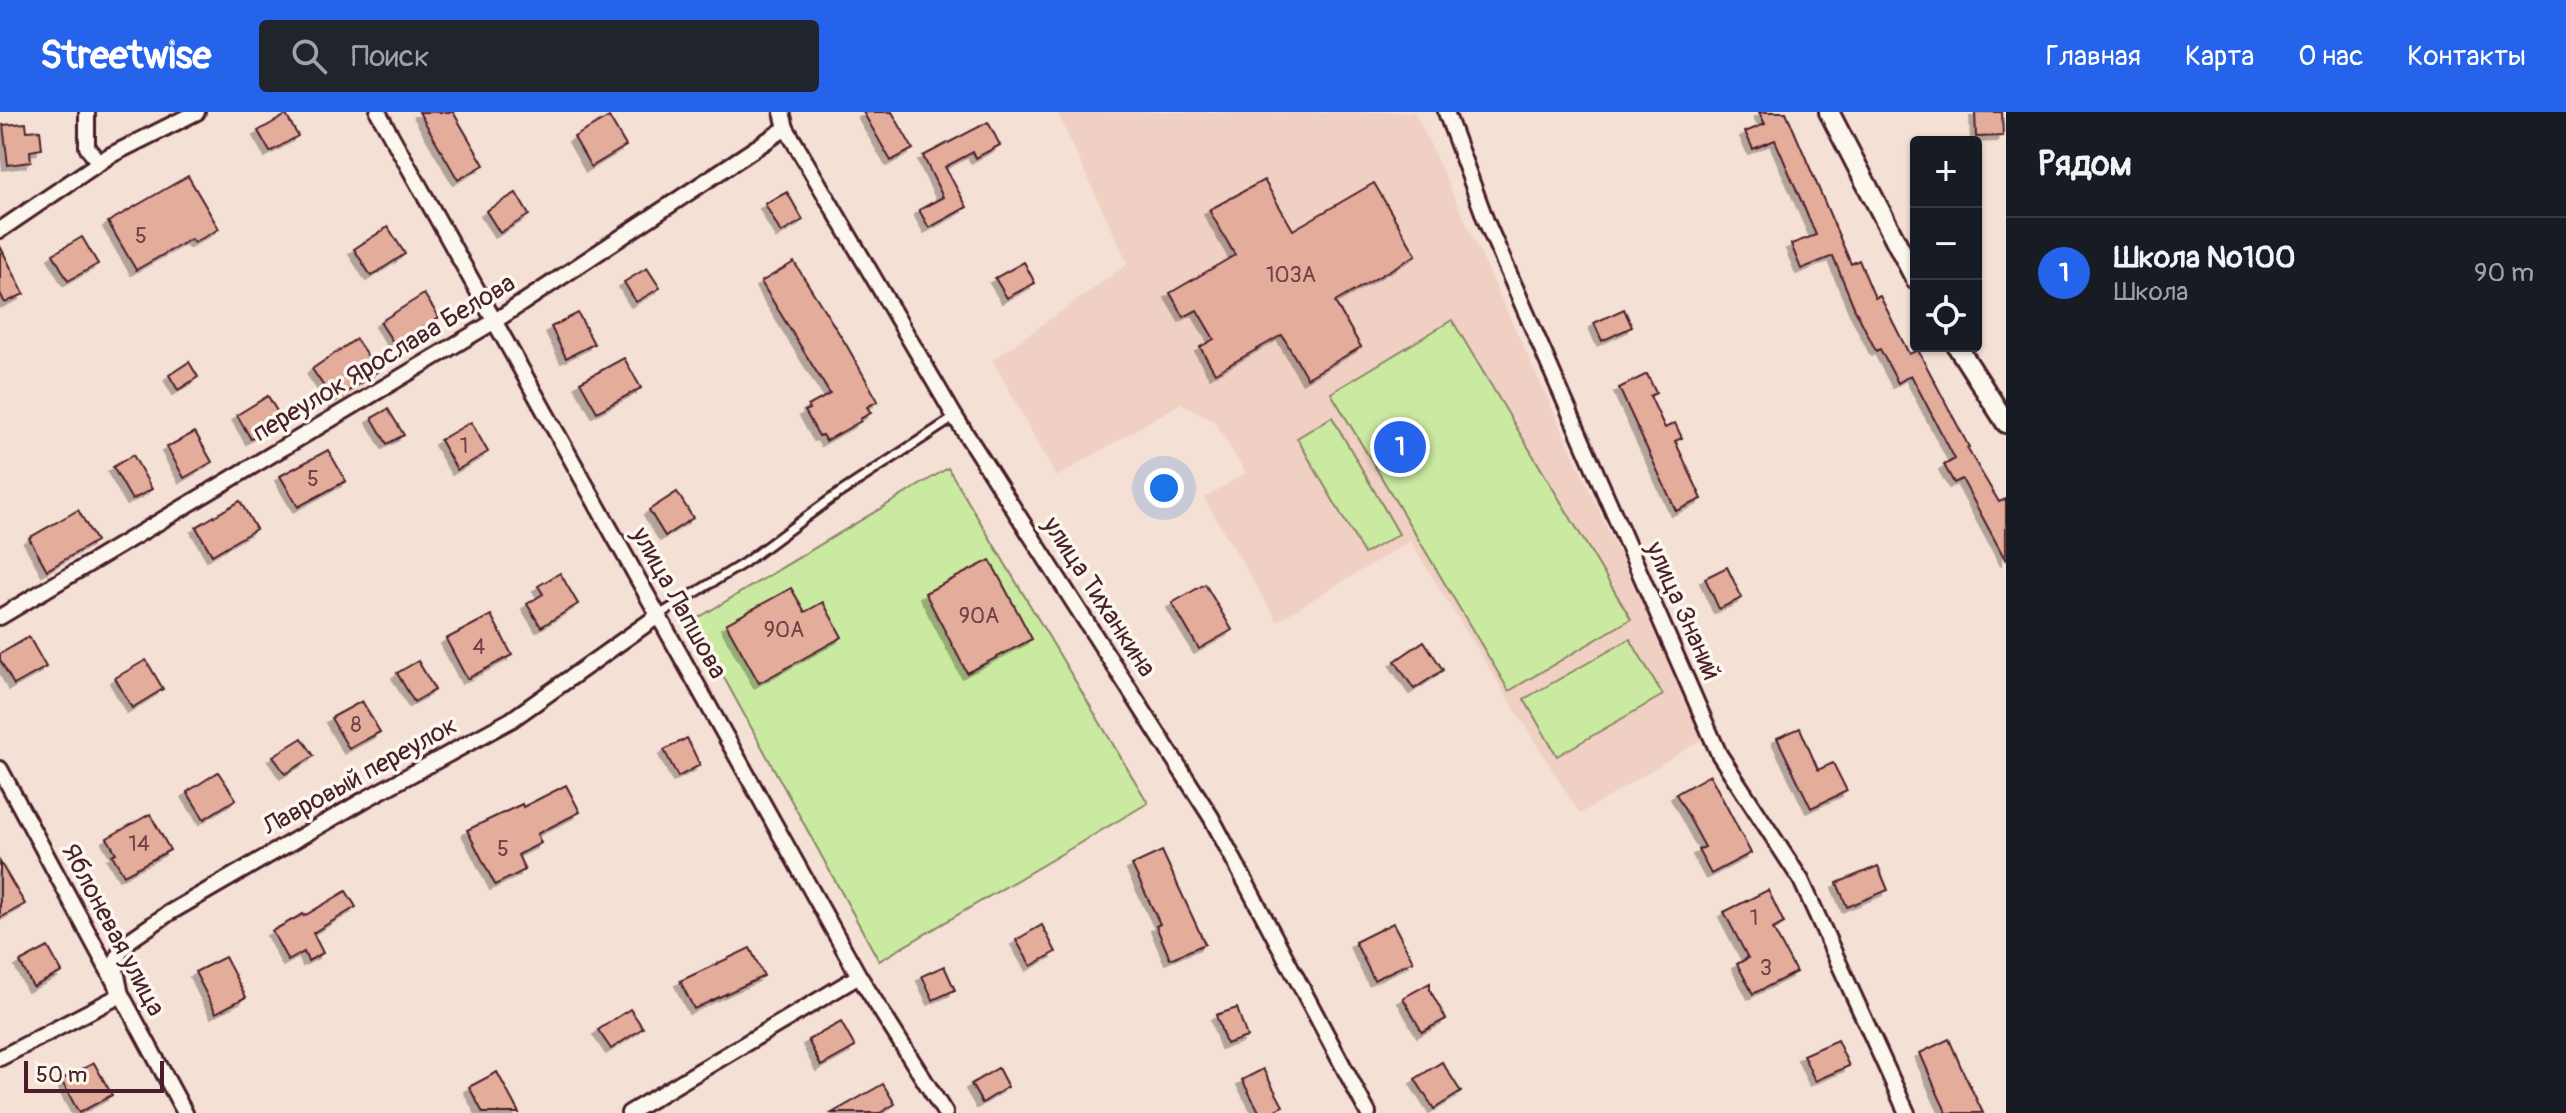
<!DOCTYPE html>
<html lang="ru">
<meta charset="utf-8">
<style>
:root{--surface:#171b24;--page:#20242c;--text:#f1f3f6;--muted:#9ea1a6;--line:#363941;--accent:#2563eb}
body{margin:0;font-family:Pangolin,sans-serif;background:var(--page);color:var(--text)}
.controls{position:absolute;right:24px;top:24px;display:grid;overflow:hidden;border-radius:8px;box-shadow:0 2px 6px #0004}
.controls button{width:72px;height:72px;display:grid;place-items:center;padding:0;border:0;border-bottom:2px solid var(--line);background:var(--surface);color:var(--text);font:40px sans-serif}
.scale{position:absolute;left:24px;bottom:20px;width:140px;box-sizing:border-box;padding-left:8px;border:4px solid #4a1f2b;border-top:0;font-size:22px;line-height:28px;white-space:nowrap;color:#4a1f2b;-webkit-text-stroke:6px #fbf7ec;paint-order:stroke}
.you{position:absolute;left:1164px;top:376px;width:28px;height:28px;margin:-20px;border:6px solid #fff;border-radius:50%;background:#1a73e8;box-shadow:0 0 0 12px #1a73e833}
.badge{display:grid;place-items:center;width:52px;height:52px;border-radius:50%;background:var(--accent);color:#fff;font-size:26px;font-weight:700}
.pin{position:absolute;translate:-50% -50%;border:4px solid #fff;box-shadow:0 2px 8px #0006}
.list{margin:0;padding:0;list-style:none}
h2{display:flex;justify-content:space-between;align-items:center;height:104px;margin:0;padding:0 32px;font-size:34px}
h2 small{font-size:26px;font-weight:400;color:var(--muted)}
.list li{display:grid;grid-template-columns:52px 1fr auto;gap:24px;align-items:center;box-sizing:border-box;height:112px;padding:0 32px;border-top:2px solid var(--line)}
.list b{display:block;font-size:30px;white-space:nowrap}
.list p{margin:0;font-size:26px;white-space:nowrap;color:var(--muted)}
.list em{font-size:26px;font-style:normal;color:var(--muted)}
.icon{flex:none;width:44px;height:44px;fill:none;stroke:currentColor;stroke-width:2;stroke-linecap:round;stroke-linejoin:round}
.map{position:relative;flex:none;width:2006px;height:1001px;overflow:hidden}
header{display:flex;align-items:center;gap:48px;box-sizing:border-box;height:112px;padding:0 40px;background:var(--accent);color:#fff}
header strong{font-size:38px}
nav{display:flex;gap:44px;margin-inline-start:auto;font-size:28px}
.search{width:560px;height:72px;background:var(--page);display:flex;align-items:center;gap:20px;box-sizing:border-box;padding:0 28px;border-radius:8px;color:var(--muted);font-size:30px}
main{display:flex}
aside{flex:1;background:var(--surface)}
.map>svg:first-child{display:block}
</style>
<header>
<strong>Streetwise</strong>
<div class="search"><svg class="icon" aria-label="search" viewBox="0 0 24 24"><circle cx="10" cy="10" r="6"/><path d="M15 15l6 6"/></svg>Поиск</div>
<nav><a>Главная</a><a>Карта</a><a>О нас</a><a>Контакты</a></nav>
</header>
<main>
<div class="map">
<svg width="2006" height="1001" viewBox="0 0 2006 1001">
<defs>
<filter id="shadow"><feDropShadow dx="-5" dy="5" stdDeviation="0" flood-color="#0004"/></filter>
</defs>
<rect width="100%" height="100%" fill="#f4e0d4"/>
<filter id="ink" filterUnits="userSpaceOnUse"><feTurbulence type="fractalNoise" baseFrequency=".0125" numOctaves="2"/><feDisplacementMap in="SourceGraphic" scale="16" xChannelSelector="R" yChannelSelector="G"/><feConvolveMatrix kernelMatrix="1 2 1 2 8 2 1 2 1" color-interpolation-filters="sRGB"/></filter>
<g filter="url(#ink)">
<!-- built -->
<polygon fill="#efd0c3" points="1057,0 1415,0 1704,626 1580,702 1410,429 1277,509 1204,386 1246,361 1214,309 1181,291 1056,365 993,248 1128,152"/>
<!-- green -->
<g fill="#cbeaa1" stroke="#8a8466" stroke-width="2">
<polygon points="1452,208 1631,507 1509,579 1331,281"/>
<polygon points="1332,305 1399,422 1364,442 1297,326"/>
<polygon points="948,356 1148,691 879,849 693,509"/>
<polygon points="1630,527 1663,583 1557,644 1524,587"/>
</g>
<!-- building -->
<g fill="#e3ac9b" stroke="#4a1f2b" stroke-width="2" filter="url(#shadow)">
<polygon points="419,0 453,0 484,53 458,68"/>
<polygon points="863,0 892,0 913,37 891,49"/>
<polygon points="1759,0 1786,0 1851,152 1859,148 1875,186 1880,184 1909,242 1918,238 1969,335 1967,336 1999,390 2006,387 2006,449 1962,367 1954,371 1944,353 1955,347 1911,263 1898,271 1880,237 1876,239 1854,195 1833,144 1801,157 1791,132 1816,123 1775,28 1753,37 1745,20 1765,12"/>
<polygon points="1975,0 2002,0 2003,24 1976,25"/>
<polygon points="286,3 298,24 270,40 258,19"/>
<polygon points="609,5 626,34 591,55 574,25"/>
<polygon points="988,10 1000,33 976,46 973,40 945,55 967,95 929,116 919,98 943,85 923,44"/>
<polygon points="26,11 27,19 40,18 42,37 30,39 31,50 8,53 3,13"/>
<polygon points="188,64 219,117 194,131 191,127 136,158 108,110"/>
<polygon points="1264,68 1293,118 1374,71 1416,143 1335,190 1361,235 1307,266 1282,223 1215,261 1200,235 1214,227 1197,198 1184,205 1170,181 1235,143 1209,98"/>
<polygon points="787,80 803,108 781,121 765,92"/>
<polygon points="516,81 529,103 500,121 486,99"/>
<polygon points="388,115 405,142 371,164 354,137"/>
<polygon points="82,125 98,152 68,169 53,142"/>
<polygon points="0,134 24,182 5,191 0,181"/>
<polygon points="794,150 847,234 878,289 867,295 871,301 860,307 861,309 826,329 822,323 819,324 805,299 809,297 808,294 830,282 761,170"/>
<polygon points="1024,150 1035,171 1007,186 995,166"/>
<polygon points="647,156 660,176 636,190 624,170"/>
<polygon points="424,182 439,205 395,233 380,210"/>
<polygon points="1624,197 1632,215 1602,229 1594,211"/>
<polygon points="578,201 594,232 566,246 551,215"/>
<polygon points="356,227 378,259 334,289 312,257"/>
<polygon points="624,246 641,276 597,300 580,270"/>
<polygon points="189,250 198,265 178,278 169,263"/>
<polygon points="1647,262 1656,281 1650,284 1665,316 1675,311 1682,326 1675,329 1702,387 1676,399 1619,276"/>
<polygon points="268,284 282,308 251,327 237,303"/>
<polygon points="388,297 404,323 387,332 372,306"/>
<polygon points="471,310 488,340 457,358 440,328"/>
<polygon points="195,320 212,350 184,366 167,335"/>
<polygon points="328,338 346,369 298,395 280,364"/>
<polygon points="133,343 152,377 132,388 113,355"/>
<polygon points="677,380 693,406 665,424 649,398"/>
<polygon points="240,389 256,417 212,443 196,415"/>
<polygon points="78,398 96,429 47,458 29,426"/>
<polygon points="990,448 1032,527 967,561 925,481"/>
<polygon points="1727,455 1742,486 1719,497 1705,466"/>
<polygon points="560,461 578,492 541,515 527,492 543,482 538,474"/>
<polygon points="1205,472 1232,518 1199,537 1172,491"/>
<polygon points="791,476 805,500 823,490 842,525 759,571 726,512"/>
<polygon points="491,503 512,543 467,567 446,527"/>
<polygon points="29,525 46,555 14,573 0,548 0,542"/>
<polygon points="1424,529 1443,558 1414,577 1395,549"/>
<polygon points="146,548 163,577 132,596 115,566"/>
<polygon points="418,549 435,578 414,590 397,561"/>
<polygon points="362,589 380,620 349,637 331,606"/>
<polygon points="1800,616 1818,658 1833,651 1847,679 1811,696 1777,626"/>
<polygon points="302,626 314,644 285,662 273,644"/>
<polygon points="687,626 700,653 678,665 664,638"/>
<polygon points="218,660 236,687 204,707 187,680"/>
<polygon points="1710,663 1751,741 1711,762 1698,738 1705,735 1676,682"/>
<polygon points="566,673 580,700 537,722 541,731 518,743 525,758 495,773 467,718 522,692 523,695"/>
<polygon points="150,702 170,738 124,763 112,743 116,741 107,726"/>
<polygon points="1162,739 1205,832 1170,847 1156,814 1160,812 1132,753"/>
<polygon points="0,750 25,792 0,806"/>
<polygon points="1878,754 1888,778 1847,795 1837,771"/>
<polygon points="1768,778 1784,811 1773,817 1796,860 1753,882 1737,852 1748,846 1724,800"/>
<polygon points="346,779 356,795 313,821 323,841 308,849 304,840 288,849 272,819 303,802 304,804"/>
<polygon points="1393,811 1413,849 1374,868 1355,830"/>
<polygon points="1042,813 1056,840 1031,854 1016,828"/>
<polygon points="48,835 62,860 33,875 20,850"/>
<polygon points="750,836 764,864 694,897 680,869"/>
<polygon points="225,845 246,885 216,901 195,860"/>
<polygon points="944,854 955,878 933,888 922,864"/>
<polygon points="1430,871 1430,878 1446,907 1422,920 1403,886"/>
<polygon points="1237,896 1247,925 1226,932 1216,903"/>
<polygon points="630,897 643,916 611,937 598,918"/>
<polygon points="841,910 855,935 821,954 808,928"/>
<polygon points="1949,927 1961,955 1983,1001 1947,1001 1940,987 1920,941"/>
<polygon points="1837,928 1849,954 1815,969 1803,943"/>
<polygon points="1442,950 1461,980 1434,997 1415,967"/>
<polygon points="94,951 112,983 79,1001 61,968"/>
<polygon points="998,956 1008,975 982,991 971,972"/>
<polygon points="1263,957 1283,994 1271,1001 1260,1001 1242,968"/>
<polygon points="497,960 519,1001 483,1001 469,975"/>
<polygon points="883,972 895,992 880,1001 832,1001"/>
</g>
<g fill="none" stroke-linecap="round" stroke-linejoin="round">
<!-- service casing -->
<g stroke="#4a1f2b" stroke-width="13">
<polyline id="service" points="659,503 744,451 832,386 955,305"/>
</g>
<!-- minor casing -->
<g stroke="#4a1f2b" stroke-width="20">
<g id="minor">
<polyline points="87,0 87,35 99,51"/>
<polyline points="378,0 859,864 945,1001"/>
<polyline points="782,0 786,16 955,305 1211,705 1368,1001"/>
<polyline points="1446,0 1486,109 1719,642 1801,768 1907,1001"/>
<polyline points="0,118 109,44 197,0"/>
<polyline points="0,505 495,209 786,16"/>
<polyline points="0,657 185,1001"/>
<polyline points="0,946 121,883 115,853 120,840 130,828 169,801 364,688 511,608 659,503"/>
<polyline points="629,1001 859,864"/>
</g>
</g>
<!-- tertiary casing -->
<g stroke="#4a1f2b" stroke-width="24">
<g id="tertiary">
<polyline points="1829,0 1916,168"/>
<polyline points="1957,234 2006,311"/>
</g>
</g>
<!-- service -->
<use href="#service" stroke="#fbf7ec" stroke-width="7"/>
<!-- minor -->
<use href="#minor" stroke="#fbf7ec" stroke-width="14"/>
<!-- tertiary -->
<use href="#tertiary" stroke="#fbf7ec" stroke-width="18"/>
</g>
</g>
<g text-anchor="middle" dominant-baseline="central" stroke-width="7" stroke-linejoin="round" paint-order="stroke">
<!-- number labels -->
<g font-size="22" fill="#704247">
<text x="141" y="124">5</text>
<text x="1291" y="163">103А</text>
<text x="464" y="334">1</text>
<text x="313" y="367">5</text>
<text x="979" y="504">90А</text>
<text x="784" y="518">90А</text>
<text x="479" y="535">4</text>
<text x="356" y="613">8</text>
<text x="139" y="732">14</text>
<text x="503" y="737">5</text>
<text x="1754" y="806">1</text>
<text x="1766" y="856">3</text>
</g>
<!-- street labels -->
<g font-size="26" fill="#4a1f2b" stroke="#fbf7ec">
<text transform="translate(384 246) rotate(-31)">переулок Ярослава Белова</text>
<text transform="translate(1099 485) rotate(57)">улица Тиханкина</text>
<text transform="translate(679 491) rotate(61)">улица Лапшова</text>
<text transform="translate(1683 499) rotate(66)">улица Знаний</text>
<text transform="translate(360 664) rotate(-29)">Лавровый переулок</text>
<text transform="translate(113 818) rotate(62)">Яблоневая улица</text>
</g>
</g>
</svg>
<div class="controls">
<button>+</button>
<button>−</button>
<button><svg class="icon" aria-label="locate" viewBox="0 0 24 24"><circle cx="12" cy="12" r="6"/><path d="M12 2v4M12 18v4M2 12h4M18 12h4"/></svg></button>
</div>
<div class="scale">50 m</div>
<div class="you"></div>
<div class="pin badge" style="left:1400px;top:335px">1</div>
</div>
<aside>
<h2>Рядом<small></small></h2>
<ul class="list">
<li><span class="badge">1</span><div><b>Школа №100</b><p>Школа</p></div><em>90 m</em></li>
</ul>
</aside>
</main>
